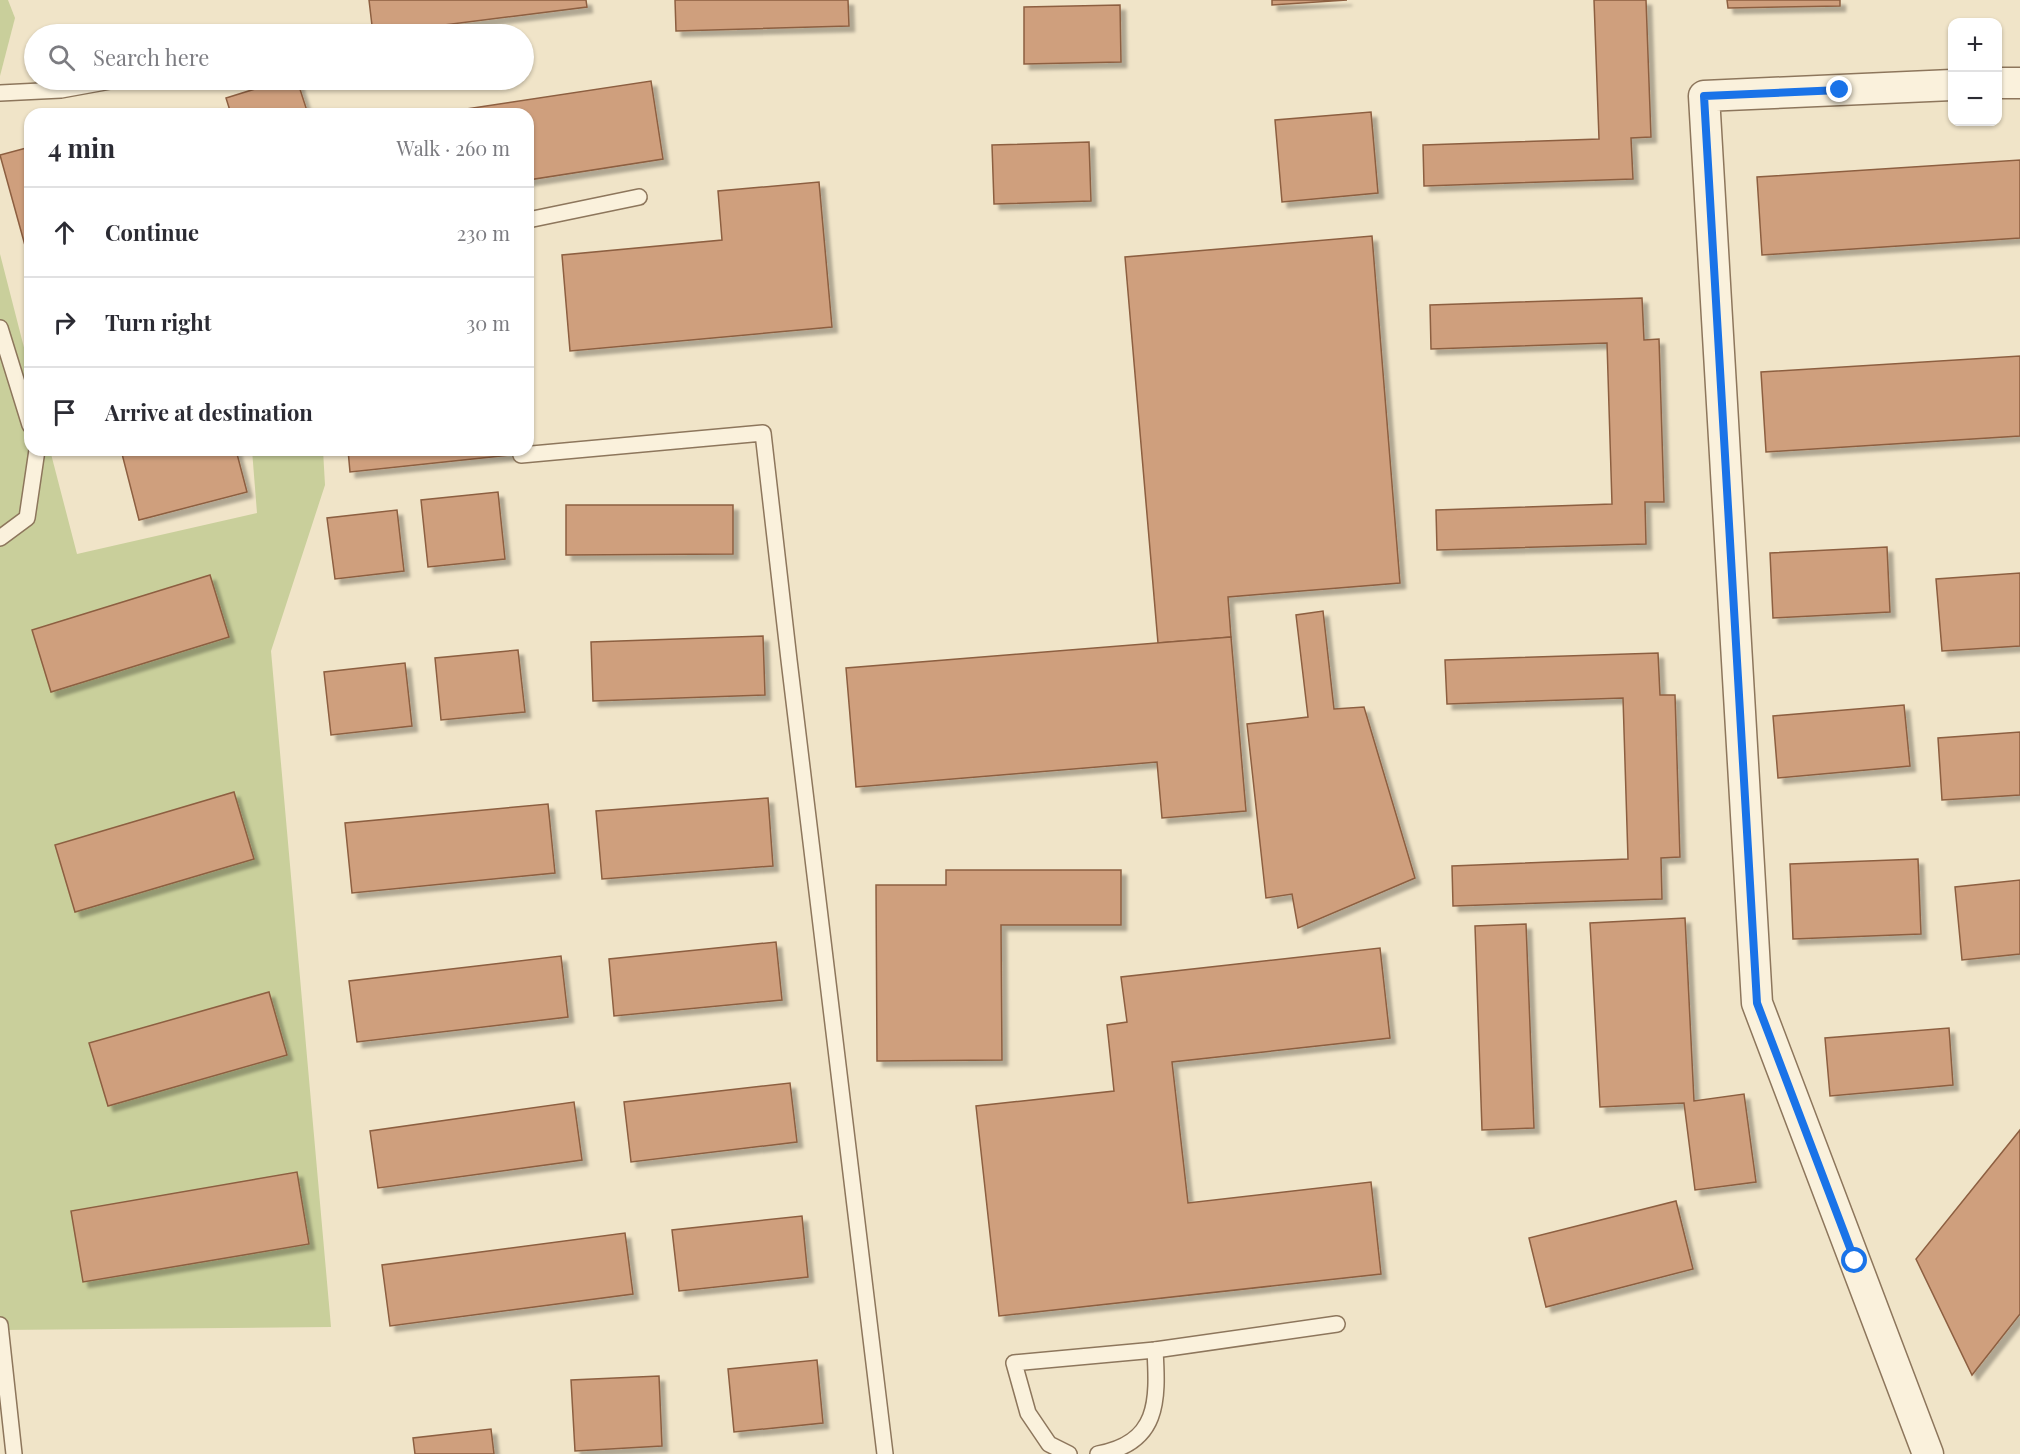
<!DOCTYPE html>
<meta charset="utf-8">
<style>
:root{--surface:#fff;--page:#f2f2f3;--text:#2b2b33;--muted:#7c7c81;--line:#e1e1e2}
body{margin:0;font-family:"Playfair Display",serif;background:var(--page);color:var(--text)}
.controls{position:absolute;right:18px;top:18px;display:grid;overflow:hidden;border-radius:12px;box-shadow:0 2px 4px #0004}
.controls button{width:54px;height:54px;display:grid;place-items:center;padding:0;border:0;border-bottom:2px solid var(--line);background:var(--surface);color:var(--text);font:30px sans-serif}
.stop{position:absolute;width:18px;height:18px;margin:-14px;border:4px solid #1a73e8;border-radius:50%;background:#fff}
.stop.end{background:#1a73e8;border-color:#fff;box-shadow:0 2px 6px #0008}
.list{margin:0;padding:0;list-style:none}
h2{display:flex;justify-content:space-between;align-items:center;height:78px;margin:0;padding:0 24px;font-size:26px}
h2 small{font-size:20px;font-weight:400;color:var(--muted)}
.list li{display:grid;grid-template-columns:39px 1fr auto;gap:18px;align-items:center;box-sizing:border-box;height:90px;padding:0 24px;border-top:2px solid var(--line)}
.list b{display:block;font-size:22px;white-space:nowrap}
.list em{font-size:20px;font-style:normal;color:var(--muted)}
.icon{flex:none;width:33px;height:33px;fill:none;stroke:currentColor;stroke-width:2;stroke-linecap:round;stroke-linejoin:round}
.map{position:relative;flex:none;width:2020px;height:1454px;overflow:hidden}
.search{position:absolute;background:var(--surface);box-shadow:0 2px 4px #0004;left:24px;top:24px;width:510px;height:66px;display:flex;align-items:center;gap:15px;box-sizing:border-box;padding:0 21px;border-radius:33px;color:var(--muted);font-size:22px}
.panel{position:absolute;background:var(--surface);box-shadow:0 2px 4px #0004;left:24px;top:108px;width:510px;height:348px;border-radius:18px}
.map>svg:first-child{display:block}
</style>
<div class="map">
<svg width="2020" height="1454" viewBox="0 0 2020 1454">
<defs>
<filter id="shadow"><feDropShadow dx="5.5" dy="5.5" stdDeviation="1.5" flood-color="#0004"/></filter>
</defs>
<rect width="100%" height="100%" fill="#f0e4c8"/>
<!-- green -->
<g fill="#c9cf9b">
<polygon points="0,0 8,0 15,18 0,76"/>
<polygon points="0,254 30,371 30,450 50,450 77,554 257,513 252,450 323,450 325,485 271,651 331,1327 0,1330"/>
</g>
<!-- building -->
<g fill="#cf9f7d" stroke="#8d5f41" stroke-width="1.5" filter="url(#shadow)">
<polygon points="369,0 586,0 587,7 373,34"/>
<polygon points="675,0 848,0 849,26 676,31"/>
<polygon points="1272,0 1347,0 1272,5"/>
<polygon points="1594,0 1646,0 1651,137 1631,138 1633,179 1424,186 1423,145 1599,139"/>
<polygon points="1727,0 1840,0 1840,6 1728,8"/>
<polygon points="1120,5 1121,62 1024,64 1024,7"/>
<polygon points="284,80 297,80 308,114 231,114 226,98"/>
<polygon points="651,81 663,159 528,180 528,114 433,114"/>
<polygon points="1371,112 1378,193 1282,202 1275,120"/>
<polygon points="1089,142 1091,201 994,204 992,145"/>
<polygon points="30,147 30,248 26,249 0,155"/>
<polygon points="2020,160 2020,238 1762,255 1757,177"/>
<polygon points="819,182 832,327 570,351 562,255 722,240 718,191"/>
<polygon points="1372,236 1400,583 1228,597 1231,637 1158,643 1125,257"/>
<polygon points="1642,298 1644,340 1659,339 1664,502 1645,502 1646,544 1437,550 1436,510 1612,504 1607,343 1431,349 1430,305"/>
<polygon points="2020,356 2020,436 1766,452 1761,372"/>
<polygon points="121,450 236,450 247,492 139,520"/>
<polygon points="348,450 510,450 510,455 350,472"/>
<polygon points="498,492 505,559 428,567 421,500"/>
<polygon points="566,505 733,505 733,554 566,555"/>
<polygon points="397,510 404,571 335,579 327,518"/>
<polygon points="1887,547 1890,612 1773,618 1770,553"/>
<polygon points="2020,573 2020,646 1942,651 1936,579"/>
<polygon points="210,575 229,637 51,692 32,630"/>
<polygon points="1323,611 1334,709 1364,707 1415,878 1298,928 1292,894 1266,898 1247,724 1308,717 1296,615"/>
<polygon points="763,636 765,695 593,701 591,642"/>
<polygon points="1231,637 1246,811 1162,818 1157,762 856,787 846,668"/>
<polygon points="518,650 525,712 441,720 435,658"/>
<polygon points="1658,653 1660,695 1675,695 1680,857 1661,858 1662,899 1453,906 1452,866 1628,859 1623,698 1447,704 1445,660"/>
<polygon points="405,663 412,726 331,735 324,672"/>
<polygon points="1904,705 1910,766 1778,778 1773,716"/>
<polygon points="2020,732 2020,795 1942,800 1938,738"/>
<polygon points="234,792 254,859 75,912 55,845"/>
<polygon points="768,798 773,866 602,879 596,811"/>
<polygon points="548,804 555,873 352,893 345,823"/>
<polygon points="1918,859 1921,934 1793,939 1790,864"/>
<polygon points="946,870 1121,870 1121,925 1001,925 1002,1060 877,1061 876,885 946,885"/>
<polygon points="2020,880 2020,954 1962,960 1955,887"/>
<polygon points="1685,918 1694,1101 1744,1094 1756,1182 1695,1190 1684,1103 1600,1107 1590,923"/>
<polygon points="1526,924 1534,1128 1482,1130 1475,926"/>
<polygon points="776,942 782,1000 614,1016 609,959"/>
<polygon points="1380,948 1390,1038 1172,1062 1188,1203 1371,1182 1381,1274 999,1316 976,1106 1114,1091 1107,1025 1127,1022 1121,977"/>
<polygon points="561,956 568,1017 357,1042 349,981"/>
<polygon points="269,992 287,1055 108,1106 89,1043"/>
<polygon points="1949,1028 1953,1085 1830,1096 1825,1038"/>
<polygon points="790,1083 797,1142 631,1162 624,1102"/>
<polygon points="574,1102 582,1160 378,1188 370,1131"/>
<polygon points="2020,1130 2020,1314 1972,1375 1916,1259"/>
<polygon points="297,1172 309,1244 83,1282 71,1211"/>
<polygon points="1676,1201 1693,1269 1546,1307 1529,1238"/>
<polygon points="802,1216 808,1277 679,1291 672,1230"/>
<polygon points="625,1233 633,1294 390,1326 382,1265"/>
<polygon points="817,1360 823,1423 734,1432 728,1369"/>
<polygon points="659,1376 662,1446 575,1451 571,1380"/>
<polygon points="491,1429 494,1454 415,1454 413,1438"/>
</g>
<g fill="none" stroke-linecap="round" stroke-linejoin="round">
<!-- service casing -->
<g stroke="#8d765c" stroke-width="18">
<g id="service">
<polyline points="0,93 61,90 116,80"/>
<polyline points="528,220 639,197"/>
<polyline points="0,328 30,425"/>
<polyline points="520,450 521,455 763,433 789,660 885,1454"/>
<polyline points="0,538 27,518 37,450"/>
<polyline points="0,1325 14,1454"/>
<polyline points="1069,1454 1049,1444 1028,1413 1014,1363 1155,1350 1337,1324"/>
<path d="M1098,1454C1159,1443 1158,1401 1155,1350"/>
</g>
</g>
<!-- minor casing -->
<g stroke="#8d765c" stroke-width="33">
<g id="minor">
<polyline points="1998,83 2020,83"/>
<polyline points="1928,1454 1757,1003 1704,96 1952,85"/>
</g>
</g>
<!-- service -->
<use href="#service" stroke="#faf1dc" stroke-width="15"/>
<!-- minor -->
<use href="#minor" stroke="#faf1dc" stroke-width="30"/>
</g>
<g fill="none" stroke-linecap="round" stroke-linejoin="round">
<!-- route -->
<polyline stroke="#1a73e8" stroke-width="8" points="1840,90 1704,96 1757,1003 1855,1261"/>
</g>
</svg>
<div class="controls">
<button>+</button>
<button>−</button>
</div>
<div class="stop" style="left:1855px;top:1261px"></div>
<div class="stop end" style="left:1840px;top:90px"></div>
<div class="search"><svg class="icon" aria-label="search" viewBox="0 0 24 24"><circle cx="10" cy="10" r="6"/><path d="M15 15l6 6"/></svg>Search here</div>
<section class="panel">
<h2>4 min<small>Walk · 260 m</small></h2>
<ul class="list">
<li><svg class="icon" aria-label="ahead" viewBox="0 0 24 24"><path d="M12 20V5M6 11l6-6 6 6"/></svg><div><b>Continue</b></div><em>230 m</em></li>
<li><svg class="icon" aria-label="right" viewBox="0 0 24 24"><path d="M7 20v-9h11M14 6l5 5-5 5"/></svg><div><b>Turn right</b></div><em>30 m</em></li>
<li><svg class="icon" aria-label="arrive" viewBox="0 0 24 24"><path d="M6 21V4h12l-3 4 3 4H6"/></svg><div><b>Arrive at destination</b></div></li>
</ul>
</section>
</div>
